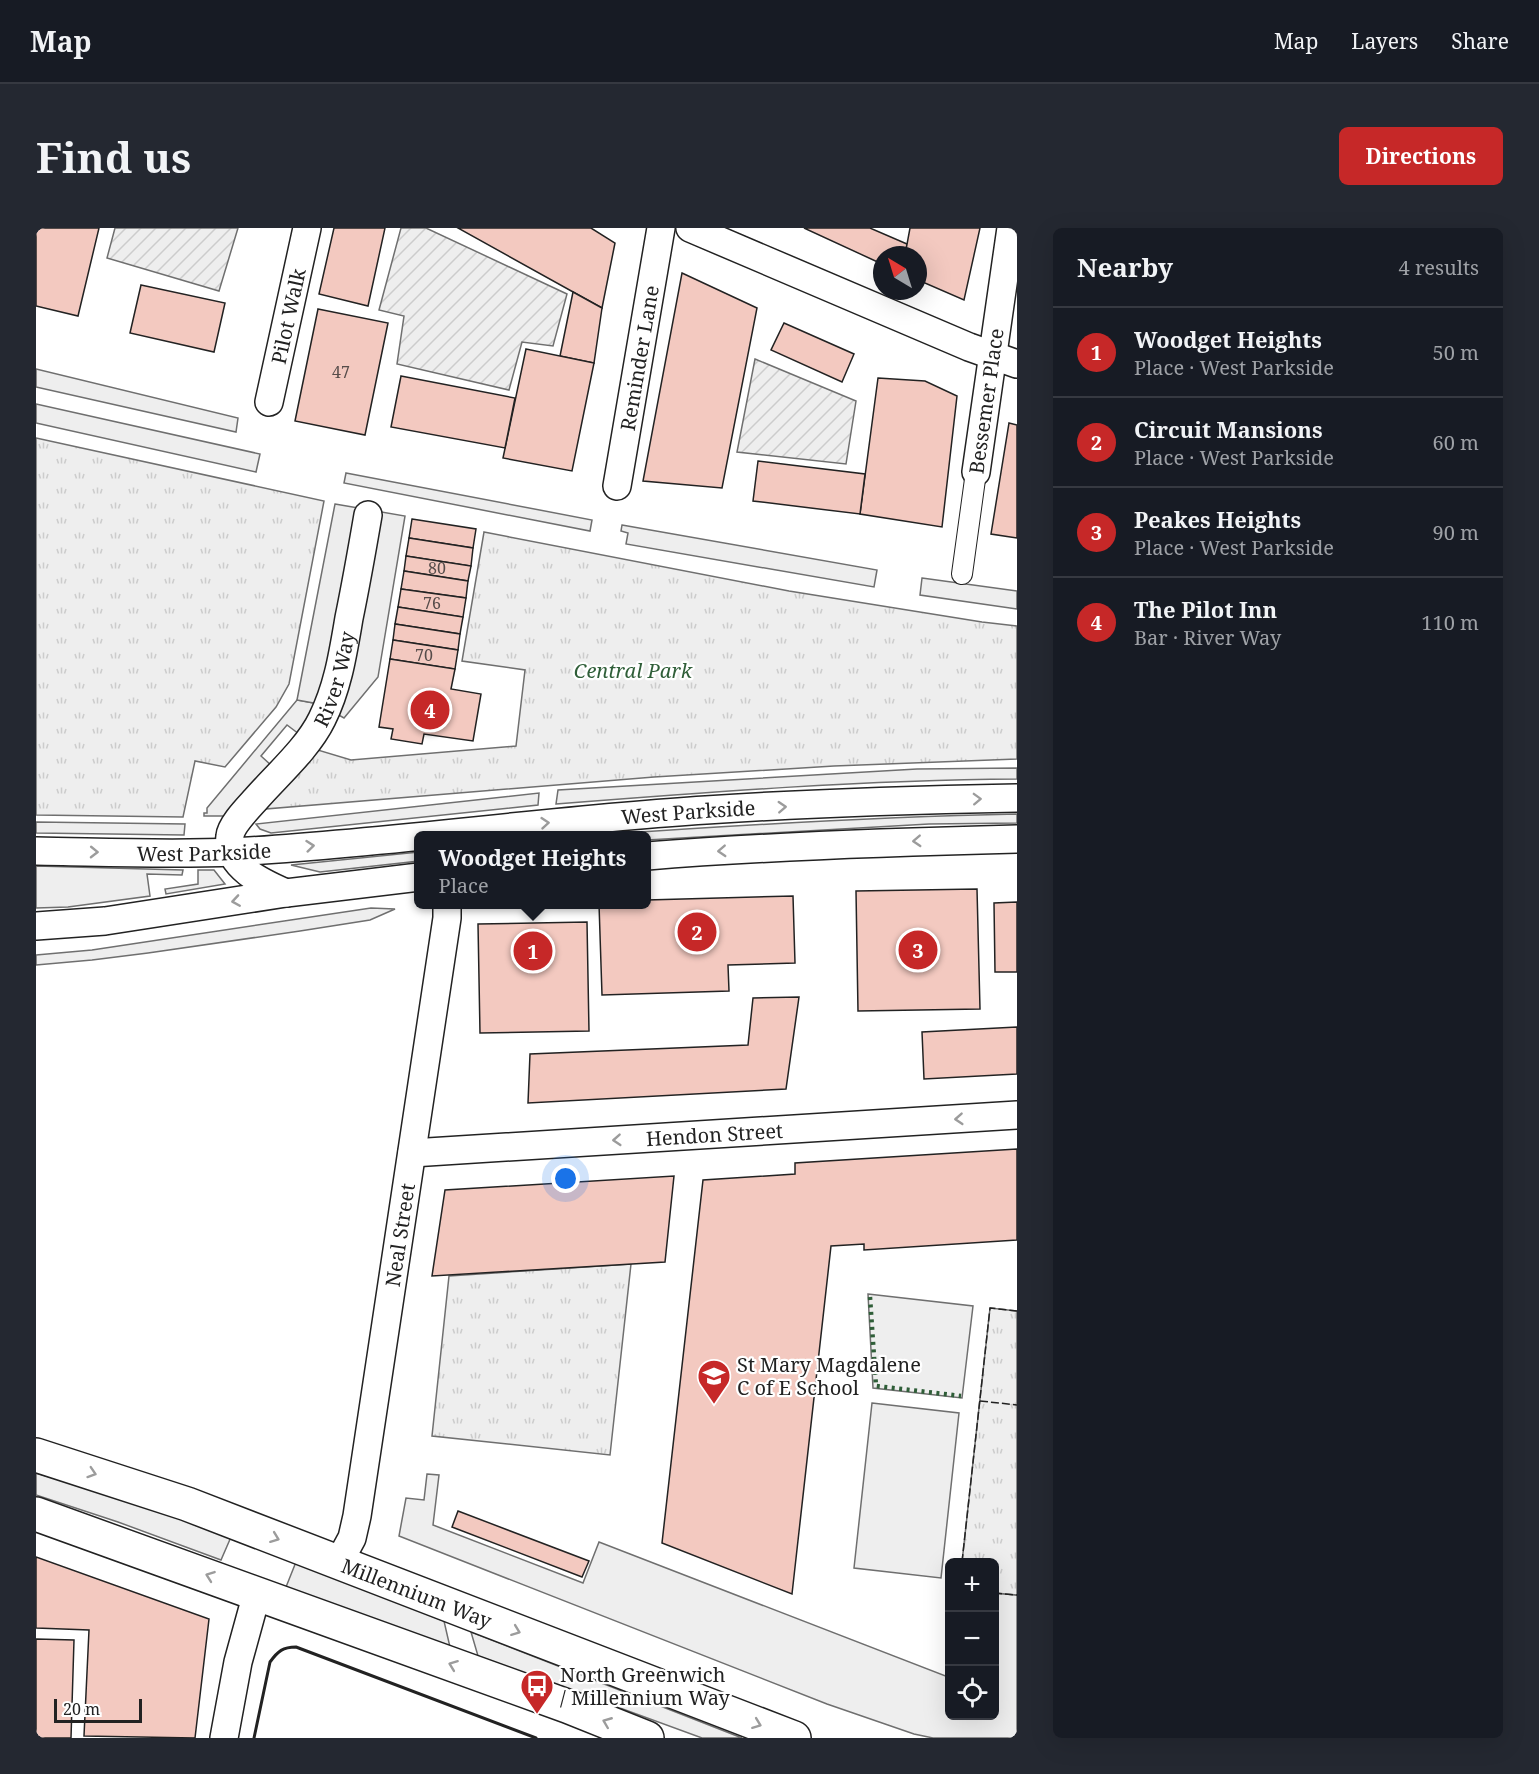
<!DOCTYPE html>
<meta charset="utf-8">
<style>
:root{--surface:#171b24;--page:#242831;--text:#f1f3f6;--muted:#9ea1a6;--line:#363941;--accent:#c62828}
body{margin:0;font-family:"Noto Serif",serif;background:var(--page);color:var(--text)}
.controls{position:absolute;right:18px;bottom:18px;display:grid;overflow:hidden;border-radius:9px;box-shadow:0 6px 24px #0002}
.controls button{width:54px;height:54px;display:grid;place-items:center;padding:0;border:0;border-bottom:2px solid var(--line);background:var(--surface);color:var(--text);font:30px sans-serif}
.compass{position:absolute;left:837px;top:18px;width:54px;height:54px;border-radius:50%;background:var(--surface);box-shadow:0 6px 24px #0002;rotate:322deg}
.scale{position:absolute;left:18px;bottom:15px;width:88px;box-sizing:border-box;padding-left:6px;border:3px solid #222;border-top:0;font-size:16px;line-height:21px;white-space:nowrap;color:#222;-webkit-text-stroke:4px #fff;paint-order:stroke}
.you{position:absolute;left:530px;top:951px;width:21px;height:21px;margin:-15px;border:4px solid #fff;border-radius:50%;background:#1a73e8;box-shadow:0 0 0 9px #1a73e833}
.badge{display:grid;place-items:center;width:39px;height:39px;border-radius:50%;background:var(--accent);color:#fff;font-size:20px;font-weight:700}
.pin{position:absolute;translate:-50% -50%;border:3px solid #fff;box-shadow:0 2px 6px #0006}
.popup{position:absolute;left:378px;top:603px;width:237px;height:78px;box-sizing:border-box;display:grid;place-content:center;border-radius:9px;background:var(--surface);filter:drop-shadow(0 2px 4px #0005);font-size:20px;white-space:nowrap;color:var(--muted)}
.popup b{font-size:22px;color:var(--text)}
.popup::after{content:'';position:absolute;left:50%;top:100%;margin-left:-12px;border:12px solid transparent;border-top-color:var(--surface)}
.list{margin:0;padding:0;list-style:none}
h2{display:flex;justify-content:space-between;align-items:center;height:78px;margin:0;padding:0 24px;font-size:26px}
h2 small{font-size:20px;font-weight:400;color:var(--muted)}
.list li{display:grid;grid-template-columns:39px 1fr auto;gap:18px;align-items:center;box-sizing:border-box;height:90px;padding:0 24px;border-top:2px solid var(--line)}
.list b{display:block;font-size:22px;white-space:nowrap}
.list p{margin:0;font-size:20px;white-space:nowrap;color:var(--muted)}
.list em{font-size:20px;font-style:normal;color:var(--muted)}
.icon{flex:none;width:33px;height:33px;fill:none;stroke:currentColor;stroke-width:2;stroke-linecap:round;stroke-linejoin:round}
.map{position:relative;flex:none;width:981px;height:1510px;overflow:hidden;border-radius:9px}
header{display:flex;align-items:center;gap:36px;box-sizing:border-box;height:84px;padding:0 30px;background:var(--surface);border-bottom:2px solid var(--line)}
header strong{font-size:28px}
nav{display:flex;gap:33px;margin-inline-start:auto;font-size:21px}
.intro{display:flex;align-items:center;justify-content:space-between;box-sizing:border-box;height:144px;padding:0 36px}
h1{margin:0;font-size:42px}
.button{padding:15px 27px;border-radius:9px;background:var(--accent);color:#fff;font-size:21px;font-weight:700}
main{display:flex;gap:36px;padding:0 36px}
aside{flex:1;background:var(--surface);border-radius:9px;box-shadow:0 6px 24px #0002}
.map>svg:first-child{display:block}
</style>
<header>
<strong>Map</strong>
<nav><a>Map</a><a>Layers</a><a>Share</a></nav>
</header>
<div class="intro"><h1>Find us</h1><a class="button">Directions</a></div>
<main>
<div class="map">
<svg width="981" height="1510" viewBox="0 0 981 1510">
<defs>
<pattern id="park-tufts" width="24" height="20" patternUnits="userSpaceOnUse" patternTransform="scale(1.5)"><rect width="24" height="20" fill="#eee"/><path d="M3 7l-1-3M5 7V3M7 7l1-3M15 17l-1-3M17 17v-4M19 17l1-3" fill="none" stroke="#ccc"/></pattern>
<pattern id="garden-furrows" width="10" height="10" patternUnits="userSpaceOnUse" patternTransform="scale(1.5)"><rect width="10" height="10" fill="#eee"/><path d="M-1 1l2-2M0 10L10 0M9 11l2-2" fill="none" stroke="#ccc"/></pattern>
</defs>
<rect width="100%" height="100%" fill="#fff"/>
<!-- grass -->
<g fill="#eee" stroke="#6f6f6f" stroke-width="1.5">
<polygon points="0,141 202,190 200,204 0,159"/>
<polygon points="0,176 224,226 220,244 0,195"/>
<polygon points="310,245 556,292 554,303 308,255"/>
<polygon points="586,297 841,342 838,359 590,316 592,305 585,303"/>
<polygon points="886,350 981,363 981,381 884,367"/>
<polygon points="261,472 283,476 263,506 251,497 225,528 236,538 193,588 168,588 168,585 171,585 171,580"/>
<path d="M981,540V551C827,552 673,564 520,576L522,562L881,541Z"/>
<polygon points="503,565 502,577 235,605 224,601 220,596"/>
<path d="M981,586V595L893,596L611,612V608L563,607C702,597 841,589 981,586Z"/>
<polygon points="0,594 149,596 148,607 0,605"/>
<polygon points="383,624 383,633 284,644 255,637"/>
<polygon points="0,638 147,642 146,647 111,646 114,668 32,679 0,680"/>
<polygon points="162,642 178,642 189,656 130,666 129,661 162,656"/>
<polygon points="335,680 359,681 334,692 264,703 112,725 56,732 0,737 0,727 56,722"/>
<polygon points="832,1066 937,1078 926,1170 837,1160"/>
<polygon points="836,1175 923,1185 905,1350 818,1340"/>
<polygon points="0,1245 88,1271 195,1309 185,1332 82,1294 0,1267"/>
<polygon points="391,1246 403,1247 397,1297 547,1355 563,1314 912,1449 913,1439 914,1488 958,1488 959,1365 981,1367 981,1510 897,1510 878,1506 791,1476 363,1308 370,1270 388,1272"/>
<polygon points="260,1334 408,1393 414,1419 250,1359"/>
<polygon points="435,1404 706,1510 666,1510 442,1428"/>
</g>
<!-- park -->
<g fill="url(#park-tufts)" stroke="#6f6f6f" stroke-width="1.5">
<polygon points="0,210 288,273 253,456 240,479 189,539 159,533 147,589 0,587"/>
<polygon points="448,304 753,363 946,394 981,398 981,531 798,538 618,549 229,581 282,522 315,532 480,518 489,442 426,433"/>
<polygon points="595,1036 574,1227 396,1208 413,1048"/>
<polygon points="954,1080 981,1083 981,1367 959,1365 958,1334 926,1334"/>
</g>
<!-- garden -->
<g fill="url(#garden-furrows)" stroke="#6f6f6f" stroke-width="1.5">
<polygon points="79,0 202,0 183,63 71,30"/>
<polygon points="365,0 390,0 531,66 517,118 486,114 473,162 361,136 368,88 343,82"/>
<polygon points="719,131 820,173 810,236 701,224"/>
</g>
<!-- parking -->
<polygon fill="#ededed" stroke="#6f6f6f" stroke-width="1.5" points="299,276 369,288 342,449 308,490 283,476 261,472"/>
<!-- building -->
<g fill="#f3c9c0" stroke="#222" stroke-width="1.5">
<polygon points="0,0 63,0 42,88 0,78"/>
<polygon points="298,0 349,0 332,78 283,66"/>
<polygon points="422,0 555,0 579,15 566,80"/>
<polygon points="768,0 834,0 871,16 869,27 846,27 846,36"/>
<polygon points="874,0 944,0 928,72 882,52 882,27 869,27"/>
<polygon points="646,45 721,80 686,260 607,253"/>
<polygon points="105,57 189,75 178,124 94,105"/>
<polygon points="537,64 566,80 558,135 524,128"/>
<polygon points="282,81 352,95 329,207 259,193"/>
<polygon points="748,95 818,126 806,154 735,122"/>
<polygon points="490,121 558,135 536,243 467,230"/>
<polygon points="365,148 479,170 469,220 355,199"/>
<polygon points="842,150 889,153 921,168 906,299 824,286"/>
<polygon points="973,195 981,197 981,310 955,306"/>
<polygon points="722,233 829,246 824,286 717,273"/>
<polygon points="376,291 440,301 437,320 373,310"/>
<polygon points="373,310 437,320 435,338 370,328"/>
<polygon points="370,328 435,338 432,353 368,343"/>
<polygon points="368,343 432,353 430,370 365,361"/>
<polygon points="365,361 430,370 427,389 362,379"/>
<polygon points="362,379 427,389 424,406 359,396"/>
<polygon points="359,396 424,406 422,422 357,412"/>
<polygon points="357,412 422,422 419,441 354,431"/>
<polygon points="354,431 419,441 415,461 445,466 437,513 388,506 386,516 355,511 357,501 343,499"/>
<polygon points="941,661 944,781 822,783 820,663"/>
<polygon points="757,668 759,735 692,737 693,763 566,767 563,676 611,676 611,672"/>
<polygon points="981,674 981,744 959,744 958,675"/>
<polygon points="551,694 553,803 444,805 442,696"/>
<polygon points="763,769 750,861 492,875 494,826 712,817 717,770"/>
<polygon points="981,799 981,846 888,851 886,804"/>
<polygon points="981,921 981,1012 828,1022 828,1016 795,1018 756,1366 626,1315 667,952 759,946 759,935"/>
<polygon points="638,948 629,1034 396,1048 409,962"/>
<polygon points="422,1283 553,1333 546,1349 416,1299"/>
<polygon points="0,1329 173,1391 159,1510 48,1508 53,1402 0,1400"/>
<polygon points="0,1411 38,1412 35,1510 0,1510"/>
</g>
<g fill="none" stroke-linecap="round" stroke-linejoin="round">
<!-- pedestrian casing -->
<g stroke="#222" stroke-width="22">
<polyline id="pedestrian" points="926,346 940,244"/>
</g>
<!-- minor casing -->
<g stroke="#222" stroke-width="30">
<g id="minor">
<polyline points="654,0 933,119 981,136"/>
<path id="s1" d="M233,174L271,0"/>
<polyline points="940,244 975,0"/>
<path id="s2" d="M581,258L625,0"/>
<path id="s3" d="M0,623C66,624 132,627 198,624C355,615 512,592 670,582C773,575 877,572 981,570"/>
<path d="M611,628C734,618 858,614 981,611"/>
<path id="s4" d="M250,665C227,655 190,639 194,608C195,597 212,580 220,571C241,547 272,520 286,491C302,459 307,425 313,390C320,356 326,322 332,287"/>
<polyline points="0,698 69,693 250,665 383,649"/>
<path id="s5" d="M376,925L981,887"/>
<path id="s6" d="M303,1334L316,1310L321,1288L411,690V676"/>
<polyline points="188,1510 202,1434 221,1365"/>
</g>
</g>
<!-- tertiary casing -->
<g stroke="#222" stroke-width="36">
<g id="tertiary">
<path id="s7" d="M0,1227L151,1276L758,1510"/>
<polyline points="0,1286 531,1478 611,1510"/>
</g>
</g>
<!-- pedestrian -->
<use href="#pedestrian" stroke="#fff" stroke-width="20"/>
<!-- minor -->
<use href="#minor" stroke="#fff" stroke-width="27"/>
<!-- tertiary -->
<use href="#tertiary" stroke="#fff" stroke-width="33"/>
<!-- hedge -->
<polyline stroke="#2f5e38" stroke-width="4.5" stroke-dasharray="3 4.5" stroke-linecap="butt" points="834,1069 840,1158 925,1168"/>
<!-- fence -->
<g stroke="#222" stroke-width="1.5" stroke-dasharray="8 3" stroke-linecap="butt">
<polyline points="944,1173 981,1177"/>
<polyline points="926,1334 954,1080 981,1083"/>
<polyline points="958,1365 981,1367"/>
</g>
<!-- wall -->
<path stroke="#222" stroke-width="3" d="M218,1510L234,1434C242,1423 247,1419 260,1419L500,1510"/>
</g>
<!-- one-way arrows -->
<defs><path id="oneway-chevron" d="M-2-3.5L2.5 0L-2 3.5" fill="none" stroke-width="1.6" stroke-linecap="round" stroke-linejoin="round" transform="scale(1.5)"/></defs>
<g stroke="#9c9c9c">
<use href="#oneway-chevron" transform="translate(941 571) rotate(-2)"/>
<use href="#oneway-chevron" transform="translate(746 579) rotate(-3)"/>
<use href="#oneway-chevron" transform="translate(509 595) rotate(-5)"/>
<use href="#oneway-chevron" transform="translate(881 613) rotate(177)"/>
<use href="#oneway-chevron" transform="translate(274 618) rotate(-6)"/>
<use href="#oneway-chevron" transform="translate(686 623) rotate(177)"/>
<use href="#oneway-chevron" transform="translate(58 624) rotate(1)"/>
<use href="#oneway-chevron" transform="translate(200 673) rotate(171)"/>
<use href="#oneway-chevron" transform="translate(923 891) rotate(176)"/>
<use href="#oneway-chevron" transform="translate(581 912) rotate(176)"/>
<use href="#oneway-chevron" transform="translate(56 1245) rotate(18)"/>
<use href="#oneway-chevron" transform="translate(239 1310) rotate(21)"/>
<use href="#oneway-chevron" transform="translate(174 1348) rotate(-160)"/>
<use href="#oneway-chevron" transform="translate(480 1403) rotate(21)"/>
<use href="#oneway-chevron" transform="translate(417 1437) rotate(-159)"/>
<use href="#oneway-chevron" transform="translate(571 1494) rotate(-158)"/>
<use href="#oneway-chevron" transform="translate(721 1496) rotate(21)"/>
</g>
<!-- icons -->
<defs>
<g id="school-pin" transform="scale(1.725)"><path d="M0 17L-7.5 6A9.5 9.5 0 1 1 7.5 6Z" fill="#c62828" stroke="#fff"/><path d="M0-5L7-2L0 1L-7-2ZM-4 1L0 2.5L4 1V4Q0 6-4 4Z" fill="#fff"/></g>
<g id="bus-pin" transform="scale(1.725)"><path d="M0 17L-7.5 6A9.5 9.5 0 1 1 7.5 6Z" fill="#c62828" stroke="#fff"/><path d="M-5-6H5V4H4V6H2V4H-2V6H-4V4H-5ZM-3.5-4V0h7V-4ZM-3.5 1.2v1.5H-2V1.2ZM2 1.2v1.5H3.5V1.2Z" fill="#fff"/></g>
</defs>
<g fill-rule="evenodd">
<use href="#school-pin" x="678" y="1148"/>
<use href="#bus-pin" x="501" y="1458"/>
</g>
<g text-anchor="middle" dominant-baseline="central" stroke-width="4.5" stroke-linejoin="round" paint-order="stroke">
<!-- number labels -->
<g font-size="16" fill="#564c4a">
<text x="305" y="144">47</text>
<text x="401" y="340">80</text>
<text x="396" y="375">76</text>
<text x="388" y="427">70</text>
</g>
<!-- street labels -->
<g font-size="20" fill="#222" stroke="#fff">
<text stroke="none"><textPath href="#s1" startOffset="88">Pilot Walk</textPath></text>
<text stroke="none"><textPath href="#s2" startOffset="130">Reminder Lane</textPath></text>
<text transform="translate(950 173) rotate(-82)">Bessemer Place</text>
<text stroke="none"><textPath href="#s4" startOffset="278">River Way</textPath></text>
<text stroke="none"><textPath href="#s3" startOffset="654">West Parkside</textPath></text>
<text stroke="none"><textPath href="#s3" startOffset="168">West Parkside</textPath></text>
<text stroke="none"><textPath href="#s5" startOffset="303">Hendon Street</textPath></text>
<text stroke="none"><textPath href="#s6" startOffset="334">Neal Street</textPath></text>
<text stroke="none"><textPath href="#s7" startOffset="405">Millennium Way</textPath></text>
</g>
<!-- park labels -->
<g font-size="20" font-style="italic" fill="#2f5e38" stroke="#fff">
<text x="597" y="442">Central Park</text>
</g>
<!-- poi labels -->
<g font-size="20" fill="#222" stroke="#fff" text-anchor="start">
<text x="701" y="1136">St Mary Magdalene<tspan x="701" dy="23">C of E School</tspan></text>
<text x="524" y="1446">North Greenwich<tspan x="524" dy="23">/ Millennium Way</tspan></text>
</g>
</g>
</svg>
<div class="controls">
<button>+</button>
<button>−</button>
<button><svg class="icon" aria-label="locate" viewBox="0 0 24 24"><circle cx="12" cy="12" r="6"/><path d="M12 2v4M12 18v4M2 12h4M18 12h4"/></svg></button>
</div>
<svg class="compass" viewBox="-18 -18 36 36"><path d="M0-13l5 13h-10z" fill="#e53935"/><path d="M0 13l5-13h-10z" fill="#9ea1a6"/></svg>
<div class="scale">20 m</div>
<div class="you"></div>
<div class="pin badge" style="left:497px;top:723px">1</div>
<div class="popup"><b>Woodget Heights</b>Place</div>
<div class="pin badge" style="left:661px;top:704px">2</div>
<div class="pin badge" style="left:882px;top:722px">3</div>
<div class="pin badge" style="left:394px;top:482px">4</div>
</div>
<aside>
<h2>Nearby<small>4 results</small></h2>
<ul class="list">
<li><span class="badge">1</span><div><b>Woodget Heights</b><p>Place · West Parkside</p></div><em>50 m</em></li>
<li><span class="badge">2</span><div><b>Circuit Mansions</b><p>Place · West Parkside</p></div><em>60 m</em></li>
<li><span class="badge">3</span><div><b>Peakes Heights</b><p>Place · West Parkside</p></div><em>90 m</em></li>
<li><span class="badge">4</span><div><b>The Pilot Inn</b><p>Bar · River Way</p></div><em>110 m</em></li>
</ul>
</aside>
</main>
